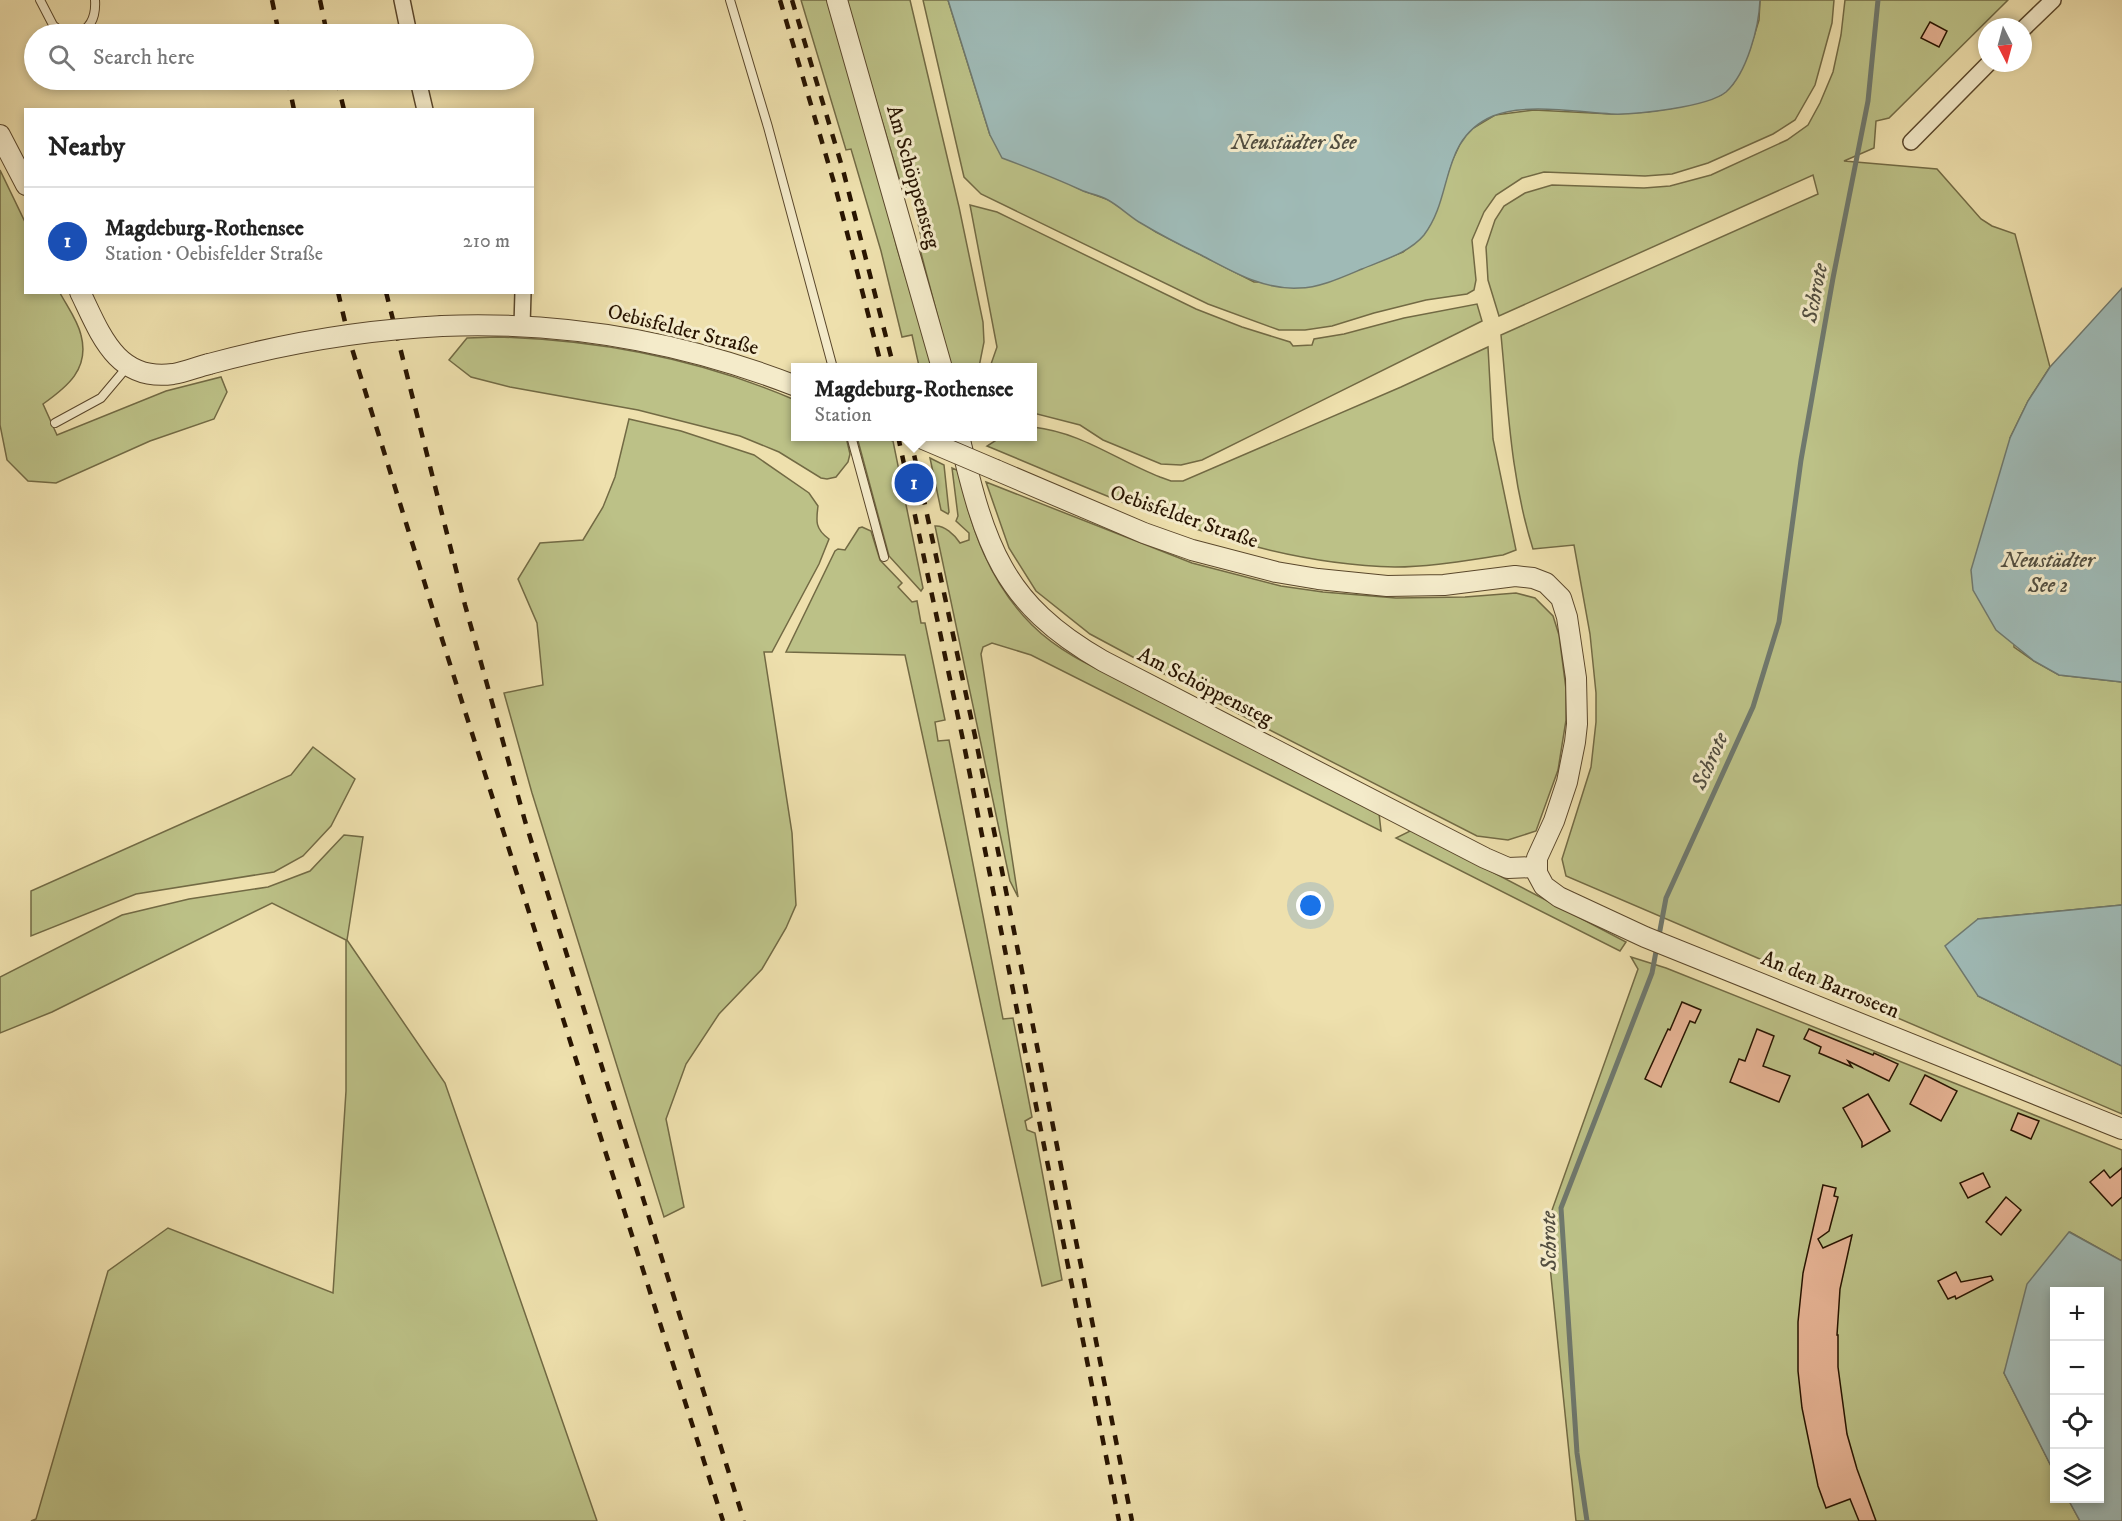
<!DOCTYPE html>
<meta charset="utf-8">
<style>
:root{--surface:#fff;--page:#f2f2f2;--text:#222;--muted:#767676;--line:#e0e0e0;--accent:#b45309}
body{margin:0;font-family:"IM FELL DW Pica",serif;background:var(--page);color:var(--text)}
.controls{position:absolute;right:18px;bottom:18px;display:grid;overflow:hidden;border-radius:0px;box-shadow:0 3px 9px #0003}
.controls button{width:54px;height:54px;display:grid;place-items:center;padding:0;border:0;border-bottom:2px solid var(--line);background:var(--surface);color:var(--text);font:30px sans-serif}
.compass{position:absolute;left:1978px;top:18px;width:54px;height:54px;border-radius:50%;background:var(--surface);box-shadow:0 3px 9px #0003;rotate:174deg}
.you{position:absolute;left:1311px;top:906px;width:21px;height:21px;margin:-15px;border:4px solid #fff;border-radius:50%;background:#1a73e8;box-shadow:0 0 0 9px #1a73e833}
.badge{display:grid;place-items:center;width:39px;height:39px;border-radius:50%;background:var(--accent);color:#fff;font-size:20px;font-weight:700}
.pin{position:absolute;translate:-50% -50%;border:3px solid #fff;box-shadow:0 2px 6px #0006}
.popup{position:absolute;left:791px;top:363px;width:246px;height:78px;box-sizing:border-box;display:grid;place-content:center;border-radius:0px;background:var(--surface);filter:drop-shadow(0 2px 4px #0005);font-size:20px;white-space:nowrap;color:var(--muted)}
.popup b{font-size:22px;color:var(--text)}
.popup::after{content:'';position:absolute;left:50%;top:100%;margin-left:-12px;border:12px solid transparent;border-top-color:var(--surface)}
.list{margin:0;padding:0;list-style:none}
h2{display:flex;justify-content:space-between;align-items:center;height:78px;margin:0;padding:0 24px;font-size:26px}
h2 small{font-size:20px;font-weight:400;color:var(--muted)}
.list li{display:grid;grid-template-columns:39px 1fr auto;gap:18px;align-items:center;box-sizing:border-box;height:108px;padding:0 24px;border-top:2px solid var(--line)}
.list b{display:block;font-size:22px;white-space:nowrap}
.list p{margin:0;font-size:20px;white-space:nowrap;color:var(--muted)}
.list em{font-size:20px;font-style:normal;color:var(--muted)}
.icon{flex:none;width:33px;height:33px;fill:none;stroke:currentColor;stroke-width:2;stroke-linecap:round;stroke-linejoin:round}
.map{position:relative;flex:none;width:2122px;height:1521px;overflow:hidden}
.search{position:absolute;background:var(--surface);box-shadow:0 3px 9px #0003;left:24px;top:24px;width:510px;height:66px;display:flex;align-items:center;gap:15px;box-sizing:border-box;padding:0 21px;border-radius:33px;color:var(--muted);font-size:22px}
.panel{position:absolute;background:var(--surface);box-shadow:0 3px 9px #0003;left:24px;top:108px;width:510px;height:186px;border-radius:0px}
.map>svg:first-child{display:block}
</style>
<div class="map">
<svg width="2122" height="1521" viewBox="0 0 2122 1521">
<rect width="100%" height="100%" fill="#eee0ad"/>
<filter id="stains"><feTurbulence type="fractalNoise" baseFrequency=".00333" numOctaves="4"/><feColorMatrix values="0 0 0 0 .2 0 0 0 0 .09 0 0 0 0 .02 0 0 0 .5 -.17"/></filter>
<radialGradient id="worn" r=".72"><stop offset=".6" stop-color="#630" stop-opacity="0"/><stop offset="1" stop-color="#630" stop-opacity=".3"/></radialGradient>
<!-- green -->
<g fill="#bcc187" stroke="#726a44" stroke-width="1.5">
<polygon points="801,0 828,0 871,142 897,248 933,367 917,367 919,366 912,335 902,337 881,251 851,149 846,150"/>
<polygon points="846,0 910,0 959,207 983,322 984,342 979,367 951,367 921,253 921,237 912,195 901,185"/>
<polygon points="923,0 948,0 990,135 1055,177 1084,191 1109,200 1156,232 1254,282 1327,282 1403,252 1424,234 1435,212 1451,163 1462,140 1470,130 1495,115 1534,110 1612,114 1647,112 1674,108 1721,95 1733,84 1750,49 1759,20 1760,0 1834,0 1832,23 1815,85 1795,120 1773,134 1708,163 1672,174 1645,176 1544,172 1522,178 1496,195 1484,212 1472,240 1476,280 1474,290 1467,294 1426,300 1374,313 1332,326 1305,330 1279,330 1208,304 981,194 964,177"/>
<path d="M1845,0H2008L1889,118L1876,121L1874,148L1844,161L1937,169L1981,219L1992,226L2015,234L2050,367L2028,401L2010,438L2014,647L2034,661L2059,675L2122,682V905L1978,919V996L2122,1066V1114L1566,876L1562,859L1591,767L1596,722V693L1590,634L1574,545L1533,549C1511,480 1508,407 1501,335L1818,194L1813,175L1499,316L1488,280L1486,247L1495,220L1504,206L1525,193L1552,185L1644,188L1670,186L1711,175L1787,140L1808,125L1820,103L1833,72L1841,35Z"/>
<path d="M0,170L25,222L26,292L60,293C67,306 78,321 81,335C90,369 67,387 43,404L57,435L166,391L221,377L227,392L214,419L150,441L56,483L28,481L7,460L0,425Z"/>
<polygon points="970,205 997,212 1196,309 1242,327 1290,342 1293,346 1312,345 1314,339 1344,334 1404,318 1477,304 1482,321 1202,460 1181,465 1161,464 1103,440 1080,425 1033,413 1032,368 990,367 997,347"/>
<path d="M498,337C599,340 702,360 795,400L796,436L846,437L850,454L848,462L836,477L827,479L821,478L779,452L740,436L638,410L510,387L471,377L449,360L467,338Z"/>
<path d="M1488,347L1493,439L1516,550L1503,555C1468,560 1431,567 1395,567C1250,564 1118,500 987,446L1001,437L1032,436L1033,427C1083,433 1114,459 1160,477L1171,481H1183L1401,387Z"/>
<path d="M629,419L681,431L754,455L809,493L818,506C816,521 815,529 829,539L819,564L772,652H764L792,833L796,905L786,928L762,969L719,1014L686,1064L666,1119L684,1207L664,1217L532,793L504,693L543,685L537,623L518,579L540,543L583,540L603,507L615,477Z"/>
<polygon points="857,437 881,437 893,441 923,588 921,591 889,556"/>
<polygon points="930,458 944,465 949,512 948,514 941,510"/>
<path d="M952,468L959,471C970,528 990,583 1032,625C1066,659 1111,674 1153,696C1229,735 1304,774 1379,813L1381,831L1031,655L992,643L983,647L981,654L1018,897L1010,881L935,526C944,525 955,535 960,543L969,540V533L956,521L958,516Z"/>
<polygon points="986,482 1192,563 1281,586 1323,592 1396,598 1465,597 1516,593 1535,598 1553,616 1559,635 1566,689 1566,720 1558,770 1536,831 1508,840 1477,836 1254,722 1090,634 1036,591 1009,548"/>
<polygon points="862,527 871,531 880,560 902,583 898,587 912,602 917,601 921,623 925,623 945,720 935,722 938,741 949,740 1003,1019 1013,1018 1032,1117 1025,1121 1027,1130 1035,1133 1062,1280 1042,1286 905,655 786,652 835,551 838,549 845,550 859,528"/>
<polygon points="313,747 355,779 331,826 303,856 274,872 136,894 31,936 31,891 291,775"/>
<polygon points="1412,830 1626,942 1620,951 1396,838"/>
<polygon points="344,835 363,837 347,940 445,1083 597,1521 31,1521 36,1519 108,1271 168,1228 333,1293 346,1091 346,940 272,903 52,1012 0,1033 0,977 122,915 189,899 268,887 310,871"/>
<polygon points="1631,957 1666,968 2122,1150 2122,1261 2070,1232 2004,1373 2054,1472 2054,1498 2068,1499 2080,1521 1576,1521 1546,1227 1638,969"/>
</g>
<!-- water -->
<g fill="#9fbab6" stroke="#6f786d" stroke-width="1.5">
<path d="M948,0H1760C1759,27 1747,73 1726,92C1708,107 1635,115 1611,114C1577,112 1524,103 1493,116C1439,139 1454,196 1424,235C1409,253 1383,260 1362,269C1343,277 1319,288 1299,288C1262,290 1232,271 1201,255C1180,245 1159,234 1139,222C1128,215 1119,206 1108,200C1099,195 1090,194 1081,190C1055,178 1029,168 1002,158L990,135Z"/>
<polygon points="2122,288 2122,682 2059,675 2034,661 1996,630 1973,590 1971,570 2010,438 2028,401 2050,367"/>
<polygon points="2122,905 2122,1066 1978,996 1945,946 1978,919"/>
<polygon points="2069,1232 2122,1261 2122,1521 2080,1521 2068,1499 2100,1498 2100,1292 2054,1292 2054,1472 2004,1373 2027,1284"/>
</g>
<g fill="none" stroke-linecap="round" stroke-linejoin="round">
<!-- stream -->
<polyline stroke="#6f786d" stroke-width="5" points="1587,1521 1577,1453 1561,1208 1652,973 1666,898 1753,707 1779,622 1801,460 1833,278 1868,101 1878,0"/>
</g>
<!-- building -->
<g fill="#e5b293" stroke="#281400" stroke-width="1.5">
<polygon points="1930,22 1947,31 1939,47 1921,38"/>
<polygon points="1682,1002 1701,1010 1695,1023 1690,1021 1661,1087 1645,1079 1668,1029 1670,1030"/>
<polygon points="1757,1029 1774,1036 1763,1066 1790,1076 1779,1102 1730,1082 1739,1059 1745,1061"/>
<polygon points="1809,1029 1873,1055 1874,1053 1898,1064 1889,1081 1848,1061 1852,1067 1819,1053 1821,1047 1804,1039"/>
<polygon points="1925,1075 1957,1091 1941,1121 1910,1104"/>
<polygon points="1868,1094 1890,1131 1862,1147 1862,1142 1843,1108"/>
<polygon points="2018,1113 2039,1121 2031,1139 2011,1130"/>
<polygon points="2122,1168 2122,1197 2112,1206 2090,1182 2104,1170 2110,1178"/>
<polygon points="1983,1173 1990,1187 1968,1198 1960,1183"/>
<polygon points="1823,1185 1836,1188 1834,1196 1838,1197 1829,1231 1818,1239 1823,1248 1852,1235 1840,1289 1837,1335 1838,1335 1838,1367 1847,1434 1857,1469 1876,1521 1859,1521 1850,1499 1826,1508 1818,1486 1802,1408 1798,1371 1798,1322 1803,1273"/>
<polygon points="2006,1197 2021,1210 2001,1235 1986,1222"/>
<polygon points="1956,1272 1961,1282 1991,1276 1993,1280 1956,1299 1955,1296 1948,1299 1938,1281"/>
</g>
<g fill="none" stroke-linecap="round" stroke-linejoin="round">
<!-- service casing -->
<g stroke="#5a472b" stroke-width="10">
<g id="service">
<polyline points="40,0 53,25 64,34"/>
<polyline points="730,0 768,127 833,368"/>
<path d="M77,34C92,28 96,15 95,0"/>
<polyline points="55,423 101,398 128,366"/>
<polyline points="851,436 884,557"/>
</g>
</g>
<!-- minor casing -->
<g stroke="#5a472b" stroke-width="18">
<g id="minor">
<polyline points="402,0 409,34"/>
<polyline points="2023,29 2053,0"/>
<polyline points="418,80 425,110"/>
<polyline points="1911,142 1989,63"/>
<polyline points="522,326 523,292"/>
</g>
</g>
<!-- tertiary casing -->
<g stroke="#5a472b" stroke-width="22">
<g id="tertiary">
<polyline points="837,0 942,368"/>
<polyline points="0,135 26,185"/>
<path d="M80,292C100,333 116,382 173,374C185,372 197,367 209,364"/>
<path d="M442,326C563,321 683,342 796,386"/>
<path d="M959,436C985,544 1001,603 1103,661L1485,858L1508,868L1536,867"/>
<polyline points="996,470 1144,533 1192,550 1276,572 1318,579 1387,586 1444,585 1515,576 1533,578 1546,583 1561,598 1567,617 1576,678 1577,724 1575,742 1567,782 1554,821 1537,858 1537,873 1544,886 1559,897 1645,937 2122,1129"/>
</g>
</g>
<!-- service -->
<use href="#service" stroke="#f4ebca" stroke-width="8"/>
<!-- minor -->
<use href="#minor" stroke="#f4ebca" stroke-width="15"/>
<!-- tertiary -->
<use href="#tertiary" stroke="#f4ebca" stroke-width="20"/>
<!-- rail -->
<g stroke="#281400" stroke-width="4.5" stroke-dasharray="10 10" stroke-linecap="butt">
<polyline points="272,0 279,34"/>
<polyline points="320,0 327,34"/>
<polyline points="780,0 835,186 882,368"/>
<polyline points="792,0 843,170 894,368"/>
<polyline points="288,80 294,110"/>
<polyline points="337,80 344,110"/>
<polyline points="338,292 349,339 442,639 723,1521"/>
<polyline points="386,292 465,605 525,821 744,1521"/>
<polyline points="898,436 963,740 1119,1521"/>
<polyline points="910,436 975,736 1132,1521"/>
</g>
<!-- tertiary-bridge casing -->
<g stroke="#5a472b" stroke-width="22" stroke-linecap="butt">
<g id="tertiary-bridge">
<path d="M209,364C286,343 362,330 442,326"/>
<polyline points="916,436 996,470"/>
</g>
</g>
<!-- tertiary-bridge -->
<use href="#tertiary-bridge" stroke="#f4ebca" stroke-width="20"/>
</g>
<g text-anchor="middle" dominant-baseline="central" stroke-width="6" stroke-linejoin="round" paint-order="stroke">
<!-- street labels -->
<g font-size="21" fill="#281400" stroke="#f4ebca">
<text transform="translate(913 177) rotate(74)">Am Schöppensteg</text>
<text transform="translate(683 330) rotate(14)">Oebisfelder Straße</text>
<text transform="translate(1184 517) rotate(19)">Oebisfelder Straße</text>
<text transform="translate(1205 687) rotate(27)">Am Schöppensteg</text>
<text transform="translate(1830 985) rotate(22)">An den Barroseen</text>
</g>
<!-- water labels -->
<g font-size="22" font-style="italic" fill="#524e40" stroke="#f4ebca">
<text x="1294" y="142">Neustädter See</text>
<text transform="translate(1815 293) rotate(-79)">Schrote</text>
<text x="2048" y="560">Neustädter<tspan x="2048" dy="25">See 2</tspan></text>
<text transform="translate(1710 761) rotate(-66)">Schrote</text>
<text transform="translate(1549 1241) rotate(-91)">Schrote</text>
</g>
</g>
<rect width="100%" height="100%" filter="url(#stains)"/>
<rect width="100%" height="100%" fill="url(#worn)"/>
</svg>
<div class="controls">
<button>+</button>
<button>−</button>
<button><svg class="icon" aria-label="locate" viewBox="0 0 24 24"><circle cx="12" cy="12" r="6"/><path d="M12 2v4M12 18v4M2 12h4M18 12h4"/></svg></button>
<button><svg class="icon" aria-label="layers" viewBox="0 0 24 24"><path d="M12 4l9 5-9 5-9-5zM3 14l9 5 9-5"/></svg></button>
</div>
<svg class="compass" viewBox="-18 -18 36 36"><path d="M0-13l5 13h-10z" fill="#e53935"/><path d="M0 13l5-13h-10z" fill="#767676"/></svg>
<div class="you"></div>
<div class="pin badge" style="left:914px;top:483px;background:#1a4fb4">1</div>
<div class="popup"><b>Magdeburg-Rothensee</b>Station</div>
<div class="search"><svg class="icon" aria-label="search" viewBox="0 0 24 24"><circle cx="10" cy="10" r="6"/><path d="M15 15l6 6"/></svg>Search here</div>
<section class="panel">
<h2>Nearby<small></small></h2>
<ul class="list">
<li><span class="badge" style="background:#1a4fb4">1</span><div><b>Magdeburg-Rothensee</b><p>Station · Oebisfelder Straße</p></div><em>210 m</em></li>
</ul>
</section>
</div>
